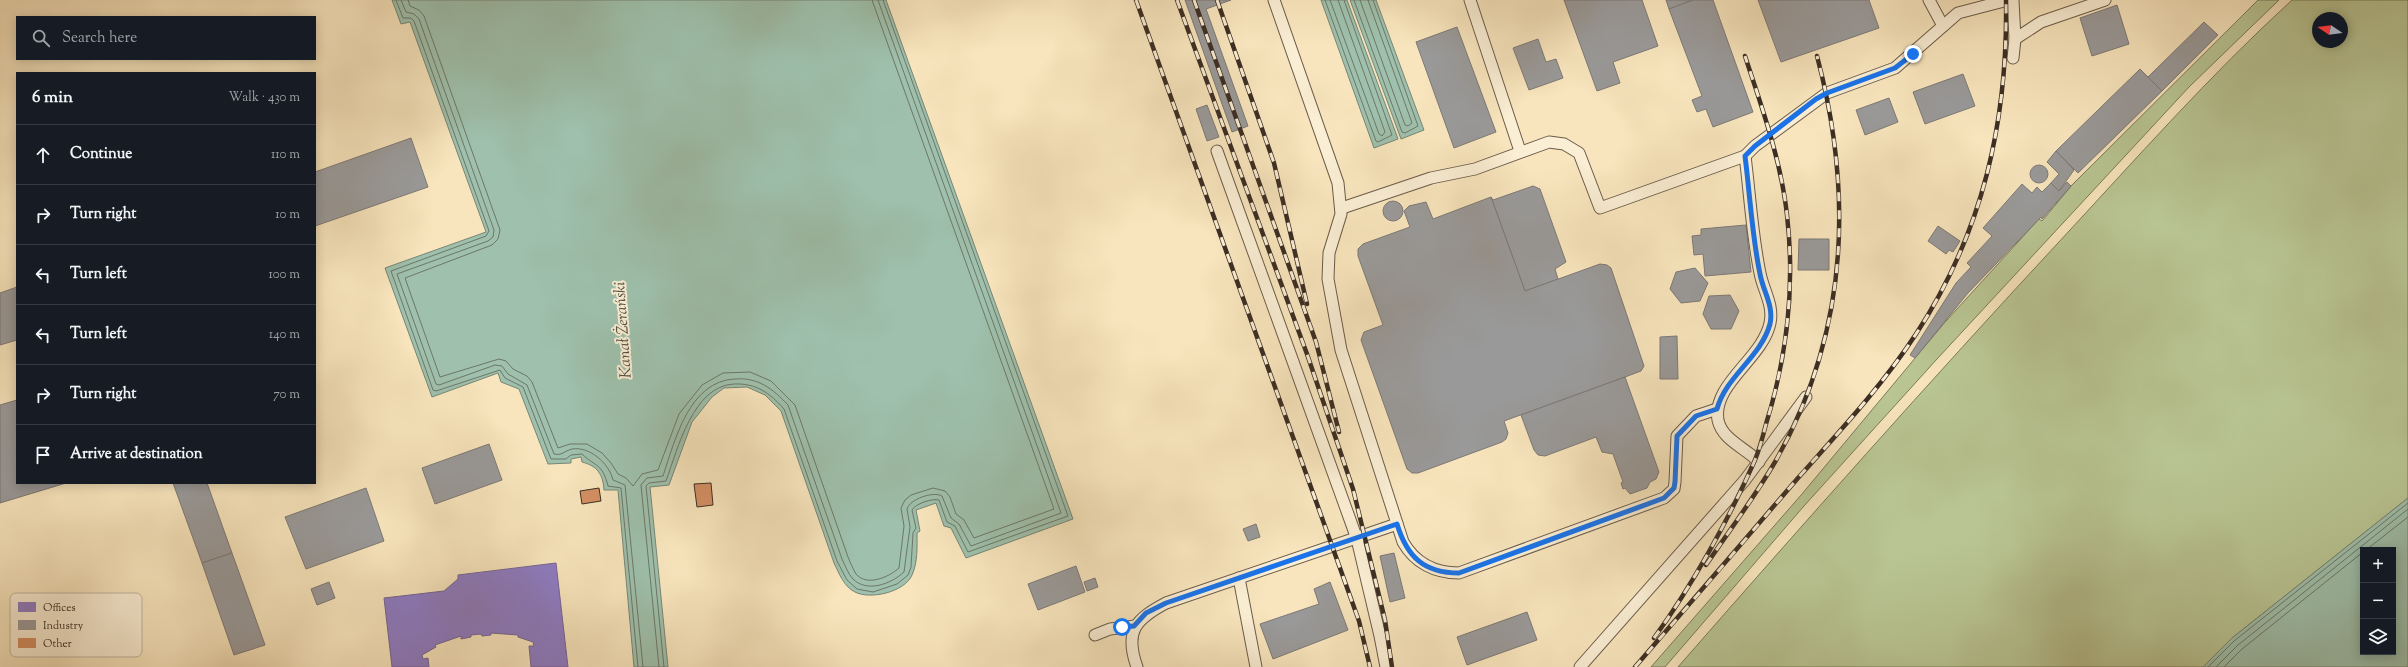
<!DOCTYPE html>
<meta charset="utf-8">
<style>
:root{--surface:#171b24;--page:#242831;--text:#f1f3f6;--muted:#9ea1a6;--line:#363941}
body{margin:0;font-family:"Sorts Mill Goudy",serif;background:var(--page);color:var(--text)}
.controls{position:absolute;right:12px;bottom:12px;display:grid;overflow:hidden;border-radius:0px;box-shadow:0 2px 10px #0003}
.controls button{width:36px;height:36px;display:grid;place-items:center;padding:0;border:0;border-bottom:1px solid var(--line);background:var(--surface);color:var(--text);font:20px sans-serif}
.compass{position:absolute;left:2312px;top:12px;width:36px;height:36px;border-radius:50%;background:var(--surface);box-shadow:0 2px 10px #0003;rotate:283deg}
.stop{position:absolute;width:12px;height:12px;margin:-9px;border:3px solid #1a73e8;border-radius:50%;background:#fff}
.stop.end{background:#1a73e8;border-color:#fff;box-shadow:0 1px 4px #0008}
.list{margin:0;padding:0;list-style:none}
h2{display:flex;justify-content:space-between;align-items:center;height:52px;margin:0;padding:0 16px;font-size:17px}
h2 small{font-size:13px;font-weight:400;color:var(--muted)}
.list li{display:grid;grid-template-columns:26px 1fr auto;gap:12px;align-items:center;box-sizing:border-box;height:60px;padding:0 16px;border-top:1px solid var(--line)}
.list b{display:block;font-size:15px;white-space:nowrap}
.list em{font-size:13px;font-style:normal;color:var(--muted)}
.icon{flex:none;width:22px;height:22px;fill:none;stroke:currentColor;stroke-width:2;stroke-linecap:round;stroke-linejoin:round}
.map{position:relative;flex:none;width:2408px;height:667px;overflow:hidden}
.search{position:absolute;background:var(--surface);box-shadow:0 2px 10px #0003;left:16px;top:16px;width:300px;height:44px;display:flex;align-items:center;gap:10px;box-sizing:border-box;padding:0 14px;border-radius:0px;color:var(--muted);font-size:15px}
.panel{position:absolute;background:var(--surface);box-shadow:0 2px 10px #0003;left:16px;top:72px;width:300px;height:412px;border-radius:0px}
.map>svg:first-child{display:block}
</style>
<div class="map">
<svg width="2408" height="667" viewBox="0 0 2408 667">
<rect width="100%" height="100%" fill="#f8e5bd"/>
<filter id="stains"><feTurbulence type="fractalNoise" baseFrequency=".005" numOctaves="4"/><feColorMatrix values="0 0 0 0 .2 0 0 0 0 .09 0 0 0 0 .02 0 0 0 .5 -.17"/></filter>
<radialGradient id="worn" r=".72"><stop offset=".6" stop-color="#630" stop-opacity="0"/><stop offset="1" stop-color="#630" stop-opacity=".3"/></radialGradient>
<!-- green -->
<g fill="#b9c694" stroke="#7a7a5c" fill-rule="evenodd">
<polygon points="2258,0 2279,0 2189,87 1937,359 1804,506 1665,667 1651,667 1802,494 1946,321 2039,219 2042,221 2072,185"/>
<path d="M2292,0H2408V498L2232,638L2203,667H1678C1803,524 1929,382 2058,243C2135,160 2209,76 2292,0ZM2318,18H2342V42H2318Z"/>
</g>
<!-- water -->
<g fill="#9ec0ac" stroke="#778676" fill-rule="evenodd">
<path d="M392,0H886L1073,519L966,558L951,528L944,526L936,503L916,510L920,531L917,533C917,547 918,562 912,575C905,592 870,600 855,592C844,587 839,573 834,563L781,411L765,395L747,387L724,388L712,397L692,422L669,485L650,487L668,667H634L618,490H604C603,475 598,466 582,462L581,457L571,459V463L548,464L519,389L501,382L498,373L432,397L385,268L486,232L410,22L401,24Z"/>
<polygon points="1321,0 1347,0 1398,139 1374,148"/>
<polygon points="1350,0 1376,0 1424,130 1401,139"/>
<path d="M2408,498V667H2203L2232,638ZM2363,550H2393V652H2363Z"/>
</g>
<!-- offices -->
<polygon fill="#8e7cc3" stroke="#756593" points="556,563 568,667 531,667 529,646 534,646 533,642 518,637 518,635 491,633 491,635 482,636 481,634 471,635 471,637 461,639 461,636 435,645 436,647 422,655 423,659 428,658 429,667 392,667 384,598 444,591 458,579 458,575"/>
<!-- industry -->
<g fill="#999" stroke="#7d7976">
<polygon points="1185,0 1231,0 1206,9 1248,126 1232,132"/>
<polygon points="1564,0 1642,0 1658,46 1613,62 1620,83 1597,91"/>
<polygon points="1666,0 1693,0 1669,9"/>
<polygon points="1693,0 1713,0 1753,112 1713,127 1706,109 1697,112 1692,100 1702,96 1669,9"/>
<polygon points="1758,0 1869,0 1879,28 1781,62"/>
<polygon points="2117,5 2129,44 2092,56 2080,18"/>
<polygon points="2204,22 2218,35 2162,91 2148,77"/>
<polygon points="1457,27 1496,132 1454,148 1416,42"/>
<polygon points="1538,39 1546,62 1556,59 1563,78 1529,90 1513,48"/>
<polygon points="2140,69 2162,91 2078,173 2056,151"/>
<polygon points="1963,74 1975,106 1925,124 1913,92"/>
<polygon points="1889,98 1898,122 1865,135 1856,110"/>
<polygon points="1207,105 1219,137 1207,141 1196,109"/>
<polygon points="411,138 428,187 315,226 315,172"/>
<polygon points="2056,151 2074,170 2059,191 2051,183 2059,174 2047,162"/>
<circle cx="2039" cy="174" r="9"/>
<polygon points="2067,182 2071,186 2042,219 2041,217 1968,293 1915,358 1910,355 1956,283 1971,267 1967,263 1992,236 1983,228 2022,184 2032,193 2037,187 2042,192 2051,183 2059,191"/>
<polygon points="1533,186 1540,189 1566,262 1555,269 1558,279 1525,291 1491,197 1493,200"/>
<polygon points="1491,197 1525,291 1600,264 1607,265 1611,268 1644,366 1641,371 1625,377 1504,421 1508,433 1506,439 1502,442 1418,473 1412,473 1407,469 1361,340 1364,332 1383,325 1358,256 1358,249 1363,244 1410,227 1404,211 1409,206 1426,202 1433,219"/>
<circle cx="1393" cy="211" r="10"/>
<polygon points="1746,225 1751,272 1705,276 1703,254 1694,255 1692,236 1701,235 1701,229"/>
<polygon points="1938,226 1960,241 1953,252 1949,250 1946,254 1928,241"/>
<polygon points="1799,239 1829,239 1829,270 1798,270"/>
<polygon points="1695,268 1708,283 1700,301 1681,303 1670,289 1676,272"/>
<polygon points="17,287 17,340 0,345 0,293"/>
<polygon points="1730,295 1739,311 1731,329 1711,329 1703,314 1709,296"/>
<polygon points="1677,336 1678,379 1660,379 1660,337"/>
<polygon points="1625,377 1659,472 1656,479 1650,482 1647,488 1630,494 1625,488 1623,489 1621,483 1623,482 1613,454 1602,452 1596,437 1545,456 1538,455 1534,450 1521,415"/>
<polygon points="17,400 17,483 66,483 0,503 0,405"/>
<polygon points="489,444 502,480 435,504 422,468"/>
<polygon points="173,483 207,483 232,553 202,563"/>
<polygon points="366,488 384,541 306,569 285,517"/>
<polygon points="1256,524 1260,537 1248,541 1243,529"/>
<polygon points="232,553 265,645 234,655 202,563"/>
<polygon points="1394,553 1405,598 1390,602 1380,556"/>
<polygon points="1076,566 1085,592 1038,610 1028,584"/>
<polygon points="1095,578 1098,587 1087,591 1084,582"/>
<polygon points="329,582 335,598 317,605 311,589"/>
<polygon points="1330,582 1348,630 1273,659 1260,624 1319,604 1314,589"/>
<polygon points="1527,612 1537,640 1467,665 1457,637"/>
</g>
<g fill="none" stroke-linecap="round" stroke-linejoin="round">
<!-- shore -->
<g stroke="#6d7768" stroke-width="1">
<path d="M396,0L403,18H411L414,21L489,231L486,236L391,271L433,390L436,391L500,370L505,378L523,387L551,459H566L571,455L582,454C597,468 602,463 608,486L621,488L638,667"/>
<path d="M401,0L406,12L414,14L419,19L494,230L493,237L488,241L397,274L436,384L439,385L495,365L502,366L508,374L527,385L554,454C562,456 564,451 572,449C589,446 609,463 613,480L625,485L643,667"/>
<path d="M408,0L410,6L419,10L424,16L500,230L498,239L492,245L405,278L440,377L499,359L506,361L513,369L527,376L532,382L558,448L570,444H587L602,453L611,463L618,474L626,478L633,486L642,474L658,470L679,414L702,385L723,373L750,372L771,381L795,405L848,557C850,562 853,569 856,574C867,587 889,577 899,568L904,526L901,508L905,500L911,495L933,488L945,491L950,497L956,514L964,520L974,538L1054,509L872,0"/>
<polyline points="1325,0 1376,141 1378,142 1392,135 1344,0"/>
<polyline points="1330,0 1379,134 1382,136 1385,132 1338,0"/>
<polyline points="1354,0 1402,132 1405,133 1418,126 1373,0"/>
<polyline points="1360,0 1405,125 1408,126 1412,123 1368,0"/>
<polyline points="2366,550 2408,517"/>
<path d="M659,667L641,485L647,478L663,476C675,440 689,381 735,379C758,377 773,389 788,405L842,559C845,565 848,574 853,579C867,593 891,584 904,572L910,527L907,509C910,499 933,491 942,496L951,518L959,524L971,546L1061,513L878,0"/>
<path d="M664,667L646,486L649,483L666,481C678,448 693,386 734,384C756,383 770,393 784,409L837,561L847,580L857,589L873,592L897,584L908,575L911,567L913,533L916,528L912,510C915,504 932,498 939,500L947,522L955,526L968,552L1068,516L883,0"/>
<polyline points="2208,667 2234,641 2408,503"/>
<polyline points="2216,667 2238,645 2408,509"/>
<polyline points="2224,667 2242,649 2363,552"/>
</g>
</g>
<!-- building -->
<g fill="#d59063" stroke="#3c2e24">
<polygon points="711,483 713,505 697,507 694,484"/>
<polygon points="599,488 601,501 582,504 580,491"/>
</g>
<g fill="none" stroke-linecap="round" stroke-linejoin="round">
<!-- lane casing -->
<g stroke="#6b5c4a" stroke-width="13">
<g id="lane">
<path d="M1274,0L1338,183L1341,214L1329,253L1328,279L1341,350L1403,542C1415,563 1435,573 1459,573L1664,498L1674,489L1675,482L1677,436L1696,416L1717,409"/>
<polyline points="1470,0 1520,151"/>
<polyline points="1929,0 1943,26"/>
<polyline points="2013,0 2015,39 2013,58"/>
<polyline points="2015,39 2041,22 2105,0"/>
<polyline points="1217,151 1357,539 1380,636 1386,667"/>
<path d="M1745,156C1750,195 1752,235 1760,273C1763,290 1774,305 1770,323C1763,358 1712,384 1718,420C1722,440 1746,448 1759,462"/>
<polyline points="1342,208 1431,178 1475,169 1549,142 1564,144 1579,153 1600,208 1745,156 1755,146 1827,93 1895,68 1958,13 2008,0"/>
<polyline points="1239,578 1256,667"/>
<polyline points="1095,635 1110,629 1135,626"/>
<path d="M1137,667C1124,631 1136,619 1166,603L1397,524"/>
<polyline points="1580,667 1745,480 1806,397"/>
</g>
</g>
<!-- lane -->
<use href="#lane" stroke="#faeed4" stroke-width="11"/>
<!-- rail casing -->
<g stroke="#3c2e24" stroke-width="4.5">
<g id="rail">
<polyline points="1136,0 1359,621 1370,667"/>
<polyline points="1177,0 1307,354 1353,489 1385,620 1392,667"/>
<polyline points="1194,0 1316,342 1339,432"/>
<polyline points="1217,0 1274,163 1307,304"/>
<path d="M1706,565C1729,531 1754,498 1775,462C1848,334 1854,196 1817,56"/>
<path d="M1654,638C1692,586 1729,519 1755,460C1760,448 1763,436 1766,424C1787,357 1795,285 1787,215C1781,160 1762,108 1745,56"/>
<path d="M1635,667C1690,604 1744,541 1798,478C1839,432 1882,386 1916,334C1983,232 2008,121 2006,0"/>
</g>
</g>
<!-- rail -->
<use href="#rail" stroke="#faeed4" stroke-width="3" stroke-dasharray="9" stroke-linecap="butt"/>
</g>
<g fill="none" stroke-linecap="round" stroke-linejoin="round">
<!-- route -->
<path stroke="#1a73e8" stroke-width="5" d="M1122,627L1134,626L1146,613L1166,603L1397,524C1407,557 1424,573 1459,573L1664,498L1674,488L1675,482L1677,436L1696,416L1717,409C1726,376 1761,357 1770,324C1774,306 1763,291 1760,274C1752,236 1750,195 1745,156L1755,146L1816,99L1827,93L1895,68L1913,54"/>
</g>
<g text-anchor="middle" dominant-baseline="central" stroke-width="4" stroke-linejoin="round" paint-order="stroke">
<!-- water labels -->
<g font-size="16" font-style="italic" fill="#545246" stroke="#faeed4">
<text transform="translate(624 330) rotate(-94)">Kanał Żerański</text>
</g>
</g>
<!-- legend -->
<rect x="10" y="593" width="132" height="64" rx="6" fill="#faeed4" stroke="#c1b49f" stroke-width="1"/>
<rect x="18" y="602" width="18" height="10" fill="#8e7cc3"/>
<rect x="18" y="620" width="18" height="10" fill="#999"/>
<rect x="18" y="638" width="18" height="10" fill="#d59063"/>
<g font-size="11" fill="#3c2e24">
<text x="43" y="611">Offices</text>
<text x="43" y="629">Industry</text>
<text x="43" y="647">Other</text>
</g>
<rect width="100%" height="100%" filter="url(#stains)"/>
<rect width="100%" height="100%" fill="url(#worn)"/>
</svg>
<div class="controls">
<button>+</button>
<button>−</button>
<button><svg class="icon" aria-label="layers" viewBox="0 0 24 24"><path d="M12 4l9 5-9 5-9-5zM3 14l9 5 9-5"/></svg></button>
</div>
<svg class="compass" viewBox="-18 -18 36 36"><path d="M0-13l5 13h-10z" fill="#e53935"/><path d="M0 13l5-13h-10z" fill="#9ea1a6"/></svg>
<div class="stop" style="left:1122px;top:627px"></div>
<div class="stop end" style="left:1913px;top:54px"></div>
<div class="search"><svg class="icon" aria-label="search" viewBox="0 0 24 24"><circle cx="10" cy="10" r="6"/><path d="M15 15l6 6"/></svg>Search here</div>
<section class="panel">
<h2>6 min<small>Walk · 430 m</small></h2>
<ul class="list">
<li><svg class="icon" aria-label="ahead" viewBox="0 0 24 24"><path d="M12 20V5M6 11l6-6 6 6"/></svg><div><b>Continue</b></div><em>110 m</em></li>
<li><svg class="icon" aria-label="right" viewBox="0 0 24 24"><path d="M7 20v-9h11M14 6l5 5-5 5"/></svg><div><b>Turn right</b></div><em>10 m</em></li>
<li><svg class="icon" aria-label="left" viewBox="0 0 24 24"><path d="M17 20v-9H6M10 6l-5 5 5 5"/></svg><div><b>Turn left</b></div><em>100 m</em></li>
<li><svg class="icon" aria-label="left" viewBox="0 0 24 24"><path d="M17 20v-9H6M10 6l-5 5 5 5"/></svg><div><b>Turn left</b></div><em>140 m</em></li>
<li><svg class="icon" aria-label="right" viewBox="0 0 24 24"><path d="M7 20v-9h11M14 6l5 5-5 5"/></svg><div><b>Turn right</b></div><em>70 m</em></li>
<li><svg class="icon" aria-label="arrive" viewBox="0 0 24 24"><path d="M6 21V4h12l-3 4 3 4H6"/></svg><div><b>Arrive at destination</b></div></li>
</ul>
</section>
</div>
